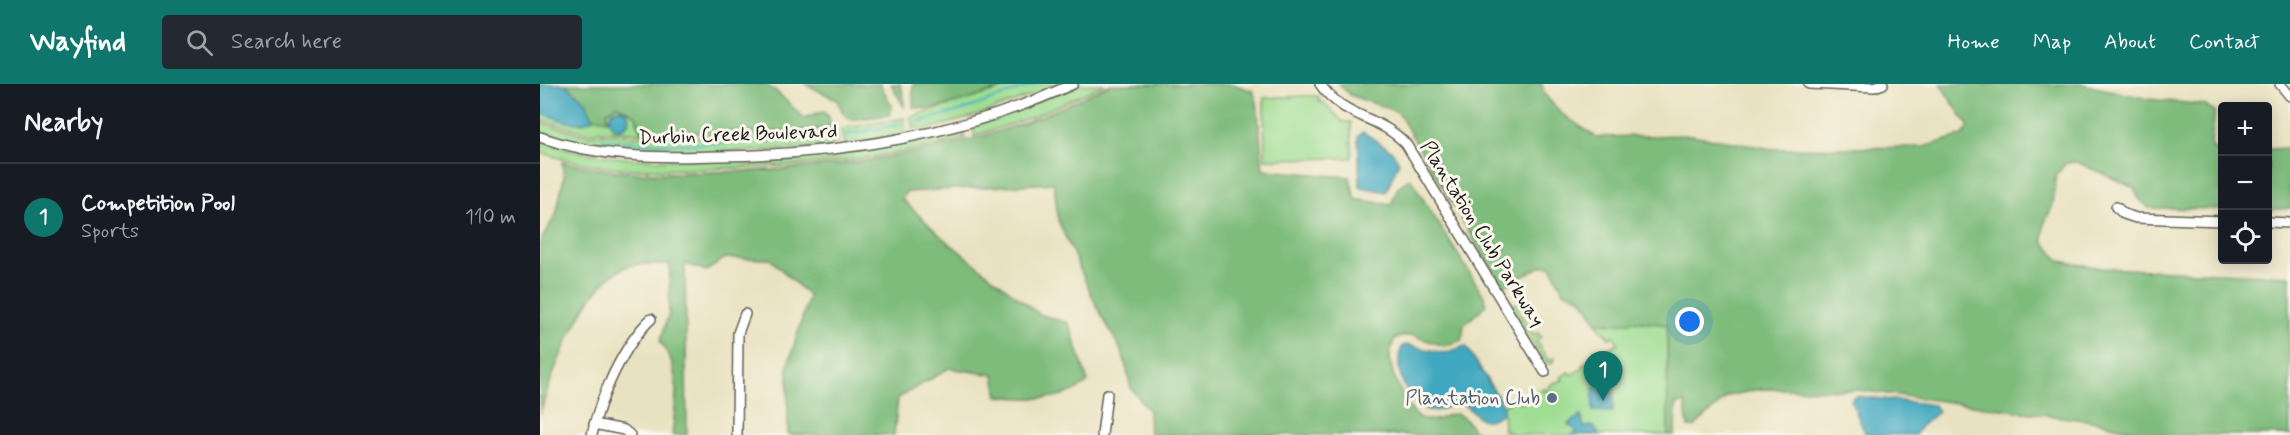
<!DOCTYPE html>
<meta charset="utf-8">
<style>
:root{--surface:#171b24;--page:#242831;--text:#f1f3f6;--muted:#9ea1a6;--line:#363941;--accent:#0f766e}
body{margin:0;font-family:Mynerve,sans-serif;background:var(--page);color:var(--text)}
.controls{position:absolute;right:18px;top:18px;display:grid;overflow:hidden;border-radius:6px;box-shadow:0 3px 15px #0003}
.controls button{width:54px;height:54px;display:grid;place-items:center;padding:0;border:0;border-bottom:2px solid var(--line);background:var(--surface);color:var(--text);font:30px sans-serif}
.you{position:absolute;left:1150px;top:238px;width:21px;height:21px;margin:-15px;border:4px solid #fff;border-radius:50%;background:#1a73e8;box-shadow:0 0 0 9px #1a73e833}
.badge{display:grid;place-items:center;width:39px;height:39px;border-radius:50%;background:var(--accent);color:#fff;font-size:20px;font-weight:700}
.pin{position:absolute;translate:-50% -50px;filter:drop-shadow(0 2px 3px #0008)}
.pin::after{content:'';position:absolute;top:32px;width:21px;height:18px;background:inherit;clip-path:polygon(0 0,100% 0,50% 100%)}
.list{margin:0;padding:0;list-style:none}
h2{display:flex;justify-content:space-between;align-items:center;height:78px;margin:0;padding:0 24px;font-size:26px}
h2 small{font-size:20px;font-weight:400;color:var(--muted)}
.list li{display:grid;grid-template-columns:39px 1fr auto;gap:18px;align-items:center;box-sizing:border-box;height:108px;padding:0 24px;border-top:2px solid var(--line)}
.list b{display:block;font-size:22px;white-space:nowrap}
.list p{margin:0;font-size:20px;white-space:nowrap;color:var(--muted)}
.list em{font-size:20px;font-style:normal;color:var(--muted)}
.icon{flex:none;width:33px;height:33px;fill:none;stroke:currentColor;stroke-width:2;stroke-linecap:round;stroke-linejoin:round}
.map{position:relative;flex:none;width:1750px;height:351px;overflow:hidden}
header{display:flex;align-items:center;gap:36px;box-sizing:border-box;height:84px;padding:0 30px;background:var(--accent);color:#fff}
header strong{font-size:28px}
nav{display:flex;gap:33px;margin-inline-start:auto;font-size:21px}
.search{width:420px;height:54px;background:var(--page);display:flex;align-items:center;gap:15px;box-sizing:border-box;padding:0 21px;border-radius:6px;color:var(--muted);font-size:22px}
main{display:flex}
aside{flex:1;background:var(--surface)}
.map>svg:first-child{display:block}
</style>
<header>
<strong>Wayfind</strong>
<div class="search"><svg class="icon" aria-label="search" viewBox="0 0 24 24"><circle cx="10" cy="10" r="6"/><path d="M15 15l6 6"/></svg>Search here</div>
<nav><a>Home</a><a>Map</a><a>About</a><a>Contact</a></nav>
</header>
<main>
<aside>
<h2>Nearby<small></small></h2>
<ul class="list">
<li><span class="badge">1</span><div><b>Competition Pool</b><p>Sports</p></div><em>110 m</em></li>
</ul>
</aside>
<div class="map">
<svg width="1750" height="351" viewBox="0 0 1750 351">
<rect width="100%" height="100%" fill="#fbf7ec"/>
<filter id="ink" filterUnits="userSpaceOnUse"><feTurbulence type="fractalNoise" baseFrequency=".0167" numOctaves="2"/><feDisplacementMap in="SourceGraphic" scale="12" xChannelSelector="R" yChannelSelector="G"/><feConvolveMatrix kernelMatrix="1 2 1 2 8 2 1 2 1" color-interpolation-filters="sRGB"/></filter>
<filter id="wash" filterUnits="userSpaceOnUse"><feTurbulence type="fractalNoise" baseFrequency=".008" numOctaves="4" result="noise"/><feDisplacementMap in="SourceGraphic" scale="24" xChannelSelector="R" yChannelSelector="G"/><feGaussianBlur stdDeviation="1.35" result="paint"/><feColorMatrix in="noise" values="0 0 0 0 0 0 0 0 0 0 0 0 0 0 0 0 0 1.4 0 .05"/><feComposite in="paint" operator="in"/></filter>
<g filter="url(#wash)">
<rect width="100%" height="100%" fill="#e9e2c1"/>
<!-- green -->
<g fill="#9edd92" stroke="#5d7c57" stroke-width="1.5">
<polygon points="479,0 523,0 438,31 383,47 379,44 373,45 370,33"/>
<polygon points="541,0 565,0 495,32 434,52 433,43 439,40"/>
<polygon points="765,12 779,12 779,18 783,18 803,38 811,38 812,74 725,75 724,14"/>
<polygon points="77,21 96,32 101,49 110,50 67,46 48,49 0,35 0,28 23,36 45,39 53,33 60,34"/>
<polygon points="364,34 366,47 361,51 306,61 301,45"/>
<polygon points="0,38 48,52 72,49 92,52 154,53 296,46 298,58 287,63 257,66 113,69 56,64 0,49"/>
<path d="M416,46H422L425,54C346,76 267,82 185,84C122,86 62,90 0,68V57C60,77 118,77 181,76C260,74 339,68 416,46Z"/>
<polygon points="975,219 981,221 977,225 993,251 998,249 1001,253 996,257 1008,276 1014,274 1012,280 1004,278 974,230 972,225"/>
<polygon points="1094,237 1127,241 1128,351 973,351 964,346 963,322 977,314 980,319 984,318 1003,304 1005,307 1013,299 1023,296 1021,293 1029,288 1032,291 1044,283 1042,281 1078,259 1074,252 1069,254 1056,239 1077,240"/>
</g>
<!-- forest -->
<g fill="#7ebc7c" stroke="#4d6c4c" stroke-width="1.5">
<polygon points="25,0 223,0 235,6 264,34 284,27 289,33 291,43 256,47 110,50 101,49 96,32 77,21 67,28 67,36 53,33 46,18"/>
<polygon points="265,0 340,0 352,22 350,31 311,36 304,30 296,15"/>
<polygon points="351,0 360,0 364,12 364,23"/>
<path d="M373,0H471C449,9 396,30 373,23Z"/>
<path d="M571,0H693L713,7L717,18L723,86L810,93L815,115L851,121L858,103L870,94L944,212L946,221L924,241L922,256L904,262L871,251L855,254C853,259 850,267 850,272C850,288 868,331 883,335C906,343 912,312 934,347L966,351H610L609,327L591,304L583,270L557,223L518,136L514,99L366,108L362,115L404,155L499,230L529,239L548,298C523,319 488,315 458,312L454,291L409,284L358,314L354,351H248V281L269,212L230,175L185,174L167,187L145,180L147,351H132C136,321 142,283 120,258L129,229L130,180C115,180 94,178 80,186C42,207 11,291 0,330V158L16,130L24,93L22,78C74,91 126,90 180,88C288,85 395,73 497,34C522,24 547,11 571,0Z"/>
<polygon points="799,0 1002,0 1004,10 1022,30 1056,53 1152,51 1232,65 1384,63 1423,51 1429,43 1400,0 1542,0 1608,15 1664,21 1675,27 1671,59 1673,66 1682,66 1682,125 1609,124 1599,115 1594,104 1537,78 1526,79 1516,91 1513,121 1504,140 1503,157 1520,177 1562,184 1750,192 1750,351 1610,351 1559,338 1319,306 1220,305 1188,312 1154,343 1148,343 1145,319 1136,320 1135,351 1128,351 1127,241 1095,237 1076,240 1057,238 1042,215 1023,207 1011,182 1001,182 966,201 960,200 858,28 810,11"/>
<polygon points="1750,64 1750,124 1728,126 1728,65"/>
</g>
<!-- water -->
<g fill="#40a8c0" stroke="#2e626e" stroke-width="1.5">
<path d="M0,0H25L46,18L53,35C38,45 15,34 0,28Z"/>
<circle cx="79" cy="35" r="10"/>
<polygon points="823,48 852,67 859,78 846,108 820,103 818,52"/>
<path d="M867,261L904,269L926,262L963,321V329C937,347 938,326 920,319C910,321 899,329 888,326C867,321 851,280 863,262Z"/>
<polygon points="1053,304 1074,304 1073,328 1053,327"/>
<polygon points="1317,312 1394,321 1398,328 1382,341 1375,351 1326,351 1311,317 1313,313"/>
<polygon points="1041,332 1044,343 1054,342 1059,350 1032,351 1037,347 1028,340"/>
</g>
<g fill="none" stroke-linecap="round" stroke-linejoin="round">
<!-- stream -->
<g stroke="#40a8c0" stroke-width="2">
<polyline points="373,39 423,26 496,0"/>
<polyline points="304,51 363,40"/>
<path d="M61,55C138,64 219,59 295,52"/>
</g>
</g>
</g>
<g filter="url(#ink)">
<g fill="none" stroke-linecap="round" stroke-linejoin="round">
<!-- minor casing -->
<g stroke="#646156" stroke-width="12">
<g id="minor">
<path d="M780,0C803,34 839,31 866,60L1005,288"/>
<polyline points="1269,0 1334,3 1343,0"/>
<polyline points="1740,0 1750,12"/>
<path d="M0,53C60,74 117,74 180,72C302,70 421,52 533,0"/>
<polyline points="1576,123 1584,130 1596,134 1682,137"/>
<polyline points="1728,138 1750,139"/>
<polyline points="54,340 84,346 90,351"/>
<path d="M52,351C59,315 84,260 111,235"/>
<polyline points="197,351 198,249 205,230"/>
<polyline points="562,351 567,310"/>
</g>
</g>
<!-- minor -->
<use href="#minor" stroke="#fff" stroke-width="9"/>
</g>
</g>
<!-- markers -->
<circle fill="#5c6f8a" stroke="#fbf7ec" stroke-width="2" cx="1012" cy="314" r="6"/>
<g text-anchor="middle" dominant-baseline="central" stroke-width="6" stroke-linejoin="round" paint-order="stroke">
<!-- street labels -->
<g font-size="20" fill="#1c1c1c" stroke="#fbf7ec">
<text transform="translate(198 51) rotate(-2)">Durbin Creek Boulevard</text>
<text transform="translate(942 150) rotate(58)">Plantation Club Parkway</text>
</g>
<!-- service labels -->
<g font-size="20" fill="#4e5e75" stroke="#fbf7ec" text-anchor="end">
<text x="1000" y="314">Plantation Club</text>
</g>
</g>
</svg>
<div class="controls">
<button>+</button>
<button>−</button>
<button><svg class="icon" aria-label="locate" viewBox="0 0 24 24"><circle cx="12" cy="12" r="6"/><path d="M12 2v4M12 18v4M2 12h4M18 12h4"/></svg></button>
</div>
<div class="you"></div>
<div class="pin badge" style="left:1063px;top:317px">1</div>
</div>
</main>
